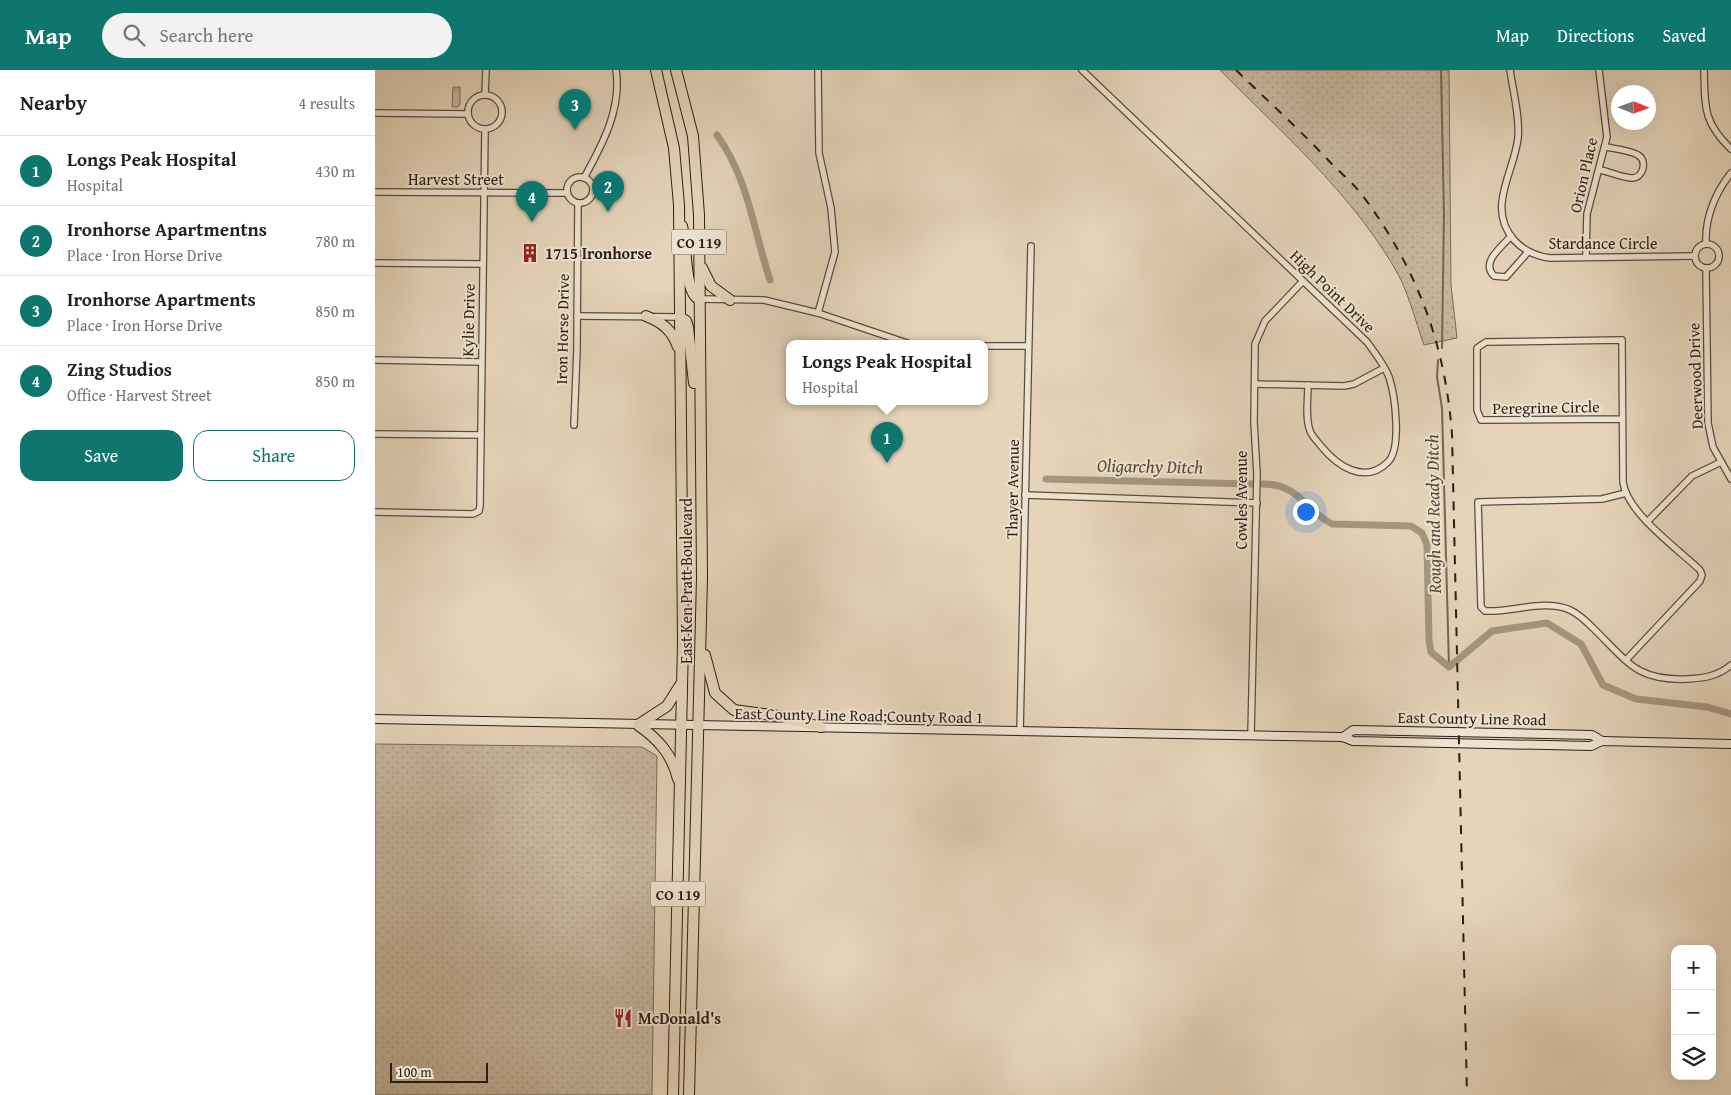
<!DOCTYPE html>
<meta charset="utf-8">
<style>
:root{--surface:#fff;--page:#f2f2f2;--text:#222;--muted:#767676;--line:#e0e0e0;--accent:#0f766e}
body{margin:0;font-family:"Gentium Book Plus",serif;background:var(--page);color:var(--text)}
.controls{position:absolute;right:15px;bottom:15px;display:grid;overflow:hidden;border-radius:10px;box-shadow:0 5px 20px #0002}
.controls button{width:45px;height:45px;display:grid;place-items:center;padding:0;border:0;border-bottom:1px solid var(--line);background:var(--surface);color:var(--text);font:25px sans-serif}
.compass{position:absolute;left:1236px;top:15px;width:45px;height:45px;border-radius:50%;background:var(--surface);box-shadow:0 5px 20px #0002;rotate:91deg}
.scale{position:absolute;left:15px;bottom:12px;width:98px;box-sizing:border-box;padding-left:5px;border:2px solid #2c1f10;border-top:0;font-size:14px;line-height:18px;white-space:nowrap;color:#2c1f10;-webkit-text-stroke:4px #eee3d2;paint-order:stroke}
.you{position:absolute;left:930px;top:441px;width:18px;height:18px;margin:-12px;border:4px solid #fff;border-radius:50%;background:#1a73e8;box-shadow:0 0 0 8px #1a73e833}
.badge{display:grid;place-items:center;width:32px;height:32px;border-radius:50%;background:var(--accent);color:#fff;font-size:16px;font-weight:700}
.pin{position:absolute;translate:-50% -41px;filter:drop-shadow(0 1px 2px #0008)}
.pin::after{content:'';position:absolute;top:26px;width:18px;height:15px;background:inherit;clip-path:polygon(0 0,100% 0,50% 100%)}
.popup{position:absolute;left:411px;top:270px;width:202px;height:65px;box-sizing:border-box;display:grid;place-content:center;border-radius:10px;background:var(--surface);filter:drop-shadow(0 1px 4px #0005);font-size:16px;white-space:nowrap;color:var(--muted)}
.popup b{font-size:19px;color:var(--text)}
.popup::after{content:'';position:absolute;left:50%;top:100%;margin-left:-10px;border:10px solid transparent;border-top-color:var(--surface)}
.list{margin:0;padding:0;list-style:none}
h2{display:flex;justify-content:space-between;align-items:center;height:65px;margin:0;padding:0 20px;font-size:21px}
h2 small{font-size:16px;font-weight:400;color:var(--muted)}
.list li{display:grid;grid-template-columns:32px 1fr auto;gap:15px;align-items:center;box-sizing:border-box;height:70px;padding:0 20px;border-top:1px solid var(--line)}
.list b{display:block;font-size:19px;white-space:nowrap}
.list p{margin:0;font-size:16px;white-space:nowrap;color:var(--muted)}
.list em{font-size:16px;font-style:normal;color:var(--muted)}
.actions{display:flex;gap:10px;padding:15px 20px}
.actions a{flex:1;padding:11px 0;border:1px solid var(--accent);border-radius:15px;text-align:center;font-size:18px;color:var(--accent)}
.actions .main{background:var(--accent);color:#fff}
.icon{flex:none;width:28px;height:28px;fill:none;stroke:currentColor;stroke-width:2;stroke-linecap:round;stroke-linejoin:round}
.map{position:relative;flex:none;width:1356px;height:1025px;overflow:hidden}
header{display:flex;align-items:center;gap:30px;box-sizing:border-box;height:70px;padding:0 25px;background:var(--accent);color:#fff}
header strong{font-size:24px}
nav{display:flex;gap:28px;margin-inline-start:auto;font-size:18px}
.search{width:350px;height:45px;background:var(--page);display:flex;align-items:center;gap:12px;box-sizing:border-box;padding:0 18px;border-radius:28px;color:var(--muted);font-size:19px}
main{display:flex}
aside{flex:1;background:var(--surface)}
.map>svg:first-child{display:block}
</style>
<header>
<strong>Map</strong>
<div class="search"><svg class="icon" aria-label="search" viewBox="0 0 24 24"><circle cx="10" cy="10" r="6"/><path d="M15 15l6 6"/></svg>Search here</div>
<nav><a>Map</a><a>Directions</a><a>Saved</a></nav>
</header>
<main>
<aside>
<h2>Nearby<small>4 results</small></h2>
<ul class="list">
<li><span class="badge">1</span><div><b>Longs Peak Hospital</b><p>Hospital</p></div><em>430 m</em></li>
<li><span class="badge">2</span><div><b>Ironhorse Apartmentns</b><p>Place · Iron Horse Drive</p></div><em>780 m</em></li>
<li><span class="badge">3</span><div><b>Ironhorse Apartments</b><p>Place · Iron Horse Drive</p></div><em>850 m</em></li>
<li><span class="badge">4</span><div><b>Zing Studios</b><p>Office · Harvest Street</p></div><em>850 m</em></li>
</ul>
<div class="actions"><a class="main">Save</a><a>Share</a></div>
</aside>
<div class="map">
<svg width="1356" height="1025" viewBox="0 0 1356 1025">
<defs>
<pattern id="grass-dots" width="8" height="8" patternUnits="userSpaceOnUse" patternTransform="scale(1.25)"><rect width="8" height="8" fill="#c6b59d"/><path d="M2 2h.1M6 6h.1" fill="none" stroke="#aa9b86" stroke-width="1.8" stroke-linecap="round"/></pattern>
<pattern id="park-tufts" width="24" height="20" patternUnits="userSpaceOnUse" patternTransform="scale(1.25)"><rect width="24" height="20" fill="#c6b59d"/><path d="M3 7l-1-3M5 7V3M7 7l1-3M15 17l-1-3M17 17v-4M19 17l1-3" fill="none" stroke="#aa9b86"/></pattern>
</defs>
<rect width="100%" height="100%" fill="#e5d4ba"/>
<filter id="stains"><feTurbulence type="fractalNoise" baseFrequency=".004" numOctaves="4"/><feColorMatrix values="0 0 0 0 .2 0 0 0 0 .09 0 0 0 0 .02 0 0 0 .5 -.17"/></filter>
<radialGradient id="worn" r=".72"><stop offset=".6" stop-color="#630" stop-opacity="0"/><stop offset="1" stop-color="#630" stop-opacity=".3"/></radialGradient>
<!-- grass -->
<g fill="url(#grass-dots)" stroke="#796a56">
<path d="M845,0H1074L1076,215L1082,268L1049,275C1040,250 1033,220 1019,197C974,121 906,62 845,0Z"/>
<polygon points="0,674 267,677 282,686 277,1025 0,1025"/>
</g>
<!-- park -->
<polygon fill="url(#park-tufts)" stroke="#796a56" points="78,17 85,17 85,34 83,37 77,37"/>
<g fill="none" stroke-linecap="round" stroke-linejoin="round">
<!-- stream -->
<g stroke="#756653" stroke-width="2">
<polyline points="1066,0 1069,145 1067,278"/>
<polyline points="1063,290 1062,307 1067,338 1074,597"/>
</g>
<!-- canal -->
<g stroke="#a69680" stroke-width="7">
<path d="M342,65C374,110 378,159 395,210"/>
<polyline points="671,409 877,414"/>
<path d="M888,414C924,414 929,439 957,454L1036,456L1047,463L1052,475L1054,570L1056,582L1074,597L1117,561L1172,553L1206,574L1228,615L1261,629L1332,637L1356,644"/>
</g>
<!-- street casing -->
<g stroke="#5a4c3a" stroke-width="8">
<g id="street">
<polyline points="443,0 444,83 456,138 460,182 443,243"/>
<path d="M707,0L992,272C1000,283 1009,294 1014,307C1020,325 1027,378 1013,392C990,415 962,396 946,376C942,371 937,366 935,361C930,347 933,330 933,315"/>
<path d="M1135,0C1138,21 1145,47 1143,68C1139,103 1111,138 1139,170C1149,181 1160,186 1175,188L1319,186"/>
<path d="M1329,0C1330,37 1328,52 1356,79"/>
<circle cx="110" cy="42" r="17"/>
<polyline points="110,25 111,0"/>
<polyline points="0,43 93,44"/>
<path d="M1225,100C1235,102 1246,107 1256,108C1268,109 1273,91 1263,85C1254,80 1241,79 1231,77"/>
<circle cx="205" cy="120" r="13"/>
<path d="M209,108C227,75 247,39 241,0"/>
<polyline points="0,122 192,123"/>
<path d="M1136,166C1127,177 1105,192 1119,206L1131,207L1153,182"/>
<path d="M1331,173C1330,148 1340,123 1356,103"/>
<circle cx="1332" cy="186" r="12"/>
<polyline points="1211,187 1212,144 1232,67 1224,0"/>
<polyline points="0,193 108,194"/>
<polyline points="1331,198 1333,353 1338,377 1356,409"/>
<polyline points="324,229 389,230 443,243 535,274"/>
<polyline points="202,246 305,247"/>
<polyline points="610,276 653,276"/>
<polyline points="0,290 106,292"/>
<polyline points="880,314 969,316 979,314 1009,298"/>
<path d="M1247,349L1106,350L1102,340V278L1111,272L1247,270L1248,412C1252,443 1302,478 1325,500L1327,505L1325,511L1251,590"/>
<polyline points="199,355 202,279 203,133"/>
<polyline points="0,364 106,365"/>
<path d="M1251,423L1227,429L1103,432L1106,537L1110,541H1119C1143,540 1172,530 1195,540C1206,545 1214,554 1222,562C1255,595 1264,611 1313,609C1330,608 1343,606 1356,595"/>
<polyline points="650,425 882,433"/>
<polyline points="0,442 98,444 104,441 105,436 110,59"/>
<polyline points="1273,451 1317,406 1346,392"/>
<polyline points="645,661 656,176"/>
<polyline points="876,665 882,404 879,352 880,274 890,251 928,211"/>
</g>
</g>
<!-- secondary casing -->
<g stroke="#2c1f10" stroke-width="10">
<g id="secondary">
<polyline points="0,649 968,667 978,671 1216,676 1227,671 1356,674"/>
<polyline points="968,667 978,660 1217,665 1227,671"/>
</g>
</g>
<!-- highway casing -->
<g stroke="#2c1f10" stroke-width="12">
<g id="highway">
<polyline points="281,0 299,78 304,135 308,573 298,1025"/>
<polyline points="301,0 318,66 324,145 327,508 314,1025"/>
<path d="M307,156C312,173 309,223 324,229"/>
<polyline points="327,198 336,216 355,230"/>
<path d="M271,246C288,253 297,260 303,277"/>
<polyline points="305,247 311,251 313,257 319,313"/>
<polyline points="330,585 340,623 359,640 403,646 446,657"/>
<path d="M303,709C297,684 283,669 263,655L292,636L306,614"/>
</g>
</g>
<!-- street -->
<use href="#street" stroke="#eee3d2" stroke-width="5.5"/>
<!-- secondary -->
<use href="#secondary" stroke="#eee3d2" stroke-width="8"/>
<!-- highway -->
<use href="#highway" stroke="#e5d4ba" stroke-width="10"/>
<!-- rail -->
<path stroke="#2c1f10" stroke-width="2" stroke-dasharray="9 9" stroke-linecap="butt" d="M861,0C893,31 926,61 956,93C967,104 979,114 988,126C1042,199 1070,273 1077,364L1092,1025"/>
</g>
<!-- icons -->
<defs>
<g id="building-bare" transform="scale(1.5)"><path d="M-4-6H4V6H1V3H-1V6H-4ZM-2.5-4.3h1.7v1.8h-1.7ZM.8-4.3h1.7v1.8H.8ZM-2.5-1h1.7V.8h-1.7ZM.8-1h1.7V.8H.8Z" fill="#8f2418" stroke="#eee3d2" stroke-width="2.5" paint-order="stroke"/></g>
<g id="restaurant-bare" transform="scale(1.5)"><path d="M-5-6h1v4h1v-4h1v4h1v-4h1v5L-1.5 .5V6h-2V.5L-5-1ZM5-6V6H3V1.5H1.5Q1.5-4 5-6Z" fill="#8f2418" stroke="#eee3d2" stroke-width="2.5" paint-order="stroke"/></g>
</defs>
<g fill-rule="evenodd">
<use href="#building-bare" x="155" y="183"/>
<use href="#restaurant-bare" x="248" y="948"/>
</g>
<g text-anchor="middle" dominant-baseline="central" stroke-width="4" stroke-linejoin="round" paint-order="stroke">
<!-- shield labels -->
<g fill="#eee3d2" stroke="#665a4a" stroke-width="1">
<rect x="296.5" y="159.5" width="55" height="25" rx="4"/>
<rect x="275.5" y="811.5" width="55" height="25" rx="4"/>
</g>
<g font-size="15" font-weight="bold" fill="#2c1f10">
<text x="324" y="172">CO 119</text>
<text x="303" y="824">CO 119</text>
</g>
<!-- street labels -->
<g font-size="16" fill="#2c1f10" stroke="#eee3d2">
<text transform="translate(1208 105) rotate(-77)">Orion Place</text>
<text x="81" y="109">Harvest Street</text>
<text x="1228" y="173">Stardance Circle</text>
<text transform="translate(958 221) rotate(44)">High Point Drive</text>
<text transform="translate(93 250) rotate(-89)">Kylie Drive</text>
<text transform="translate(187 259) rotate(-89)">Iron Horse Drive</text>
<text transform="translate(1320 306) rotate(-92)">Deerwood Drive</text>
<text transform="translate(1171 337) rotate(-1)">Peregrine Circle</text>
<text transform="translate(637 419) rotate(-89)">Thayer Avenue</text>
<text transform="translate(866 430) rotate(-90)">Cowles Avenue</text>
<text transform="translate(311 511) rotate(-90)">East Ken Pratt Boulevard</text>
<text transform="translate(484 645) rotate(1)">East County Line Road;County Road 1</text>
<text transform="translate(1097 648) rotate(1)">East County Line Road</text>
</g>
<!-- poi labels -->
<g font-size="16" font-weight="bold" fill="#2c1f10" stroke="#eee3d2" text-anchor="start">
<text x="170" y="183">1715 Ironhorse</text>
<text x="263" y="948">McDonald's</text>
</g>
<!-- water labels -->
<g font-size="18" font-style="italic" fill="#574937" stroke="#eee3d2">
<text transform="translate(775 396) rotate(1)">Oligarchy Ditch</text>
<text transform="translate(1058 444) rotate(-91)">Rough and Ready Ditch</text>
</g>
</g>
<rect width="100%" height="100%" filter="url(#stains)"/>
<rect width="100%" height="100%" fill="url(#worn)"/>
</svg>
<div class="controls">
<button>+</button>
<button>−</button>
<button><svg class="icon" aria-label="layers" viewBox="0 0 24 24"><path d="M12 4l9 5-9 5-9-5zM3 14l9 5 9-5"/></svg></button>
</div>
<svg class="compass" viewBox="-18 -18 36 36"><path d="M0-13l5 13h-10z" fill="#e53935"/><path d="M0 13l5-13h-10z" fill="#767676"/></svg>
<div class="scale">100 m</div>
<div class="you"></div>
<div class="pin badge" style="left:512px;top:393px">1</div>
<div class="popup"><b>Longs Peak Hospital</b>Hospital</div>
<div class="pin badge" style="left:233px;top:142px">2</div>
<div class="pin badge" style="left:200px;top:60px">3</div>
<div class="pin badge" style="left:157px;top:152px">4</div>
</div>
</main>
